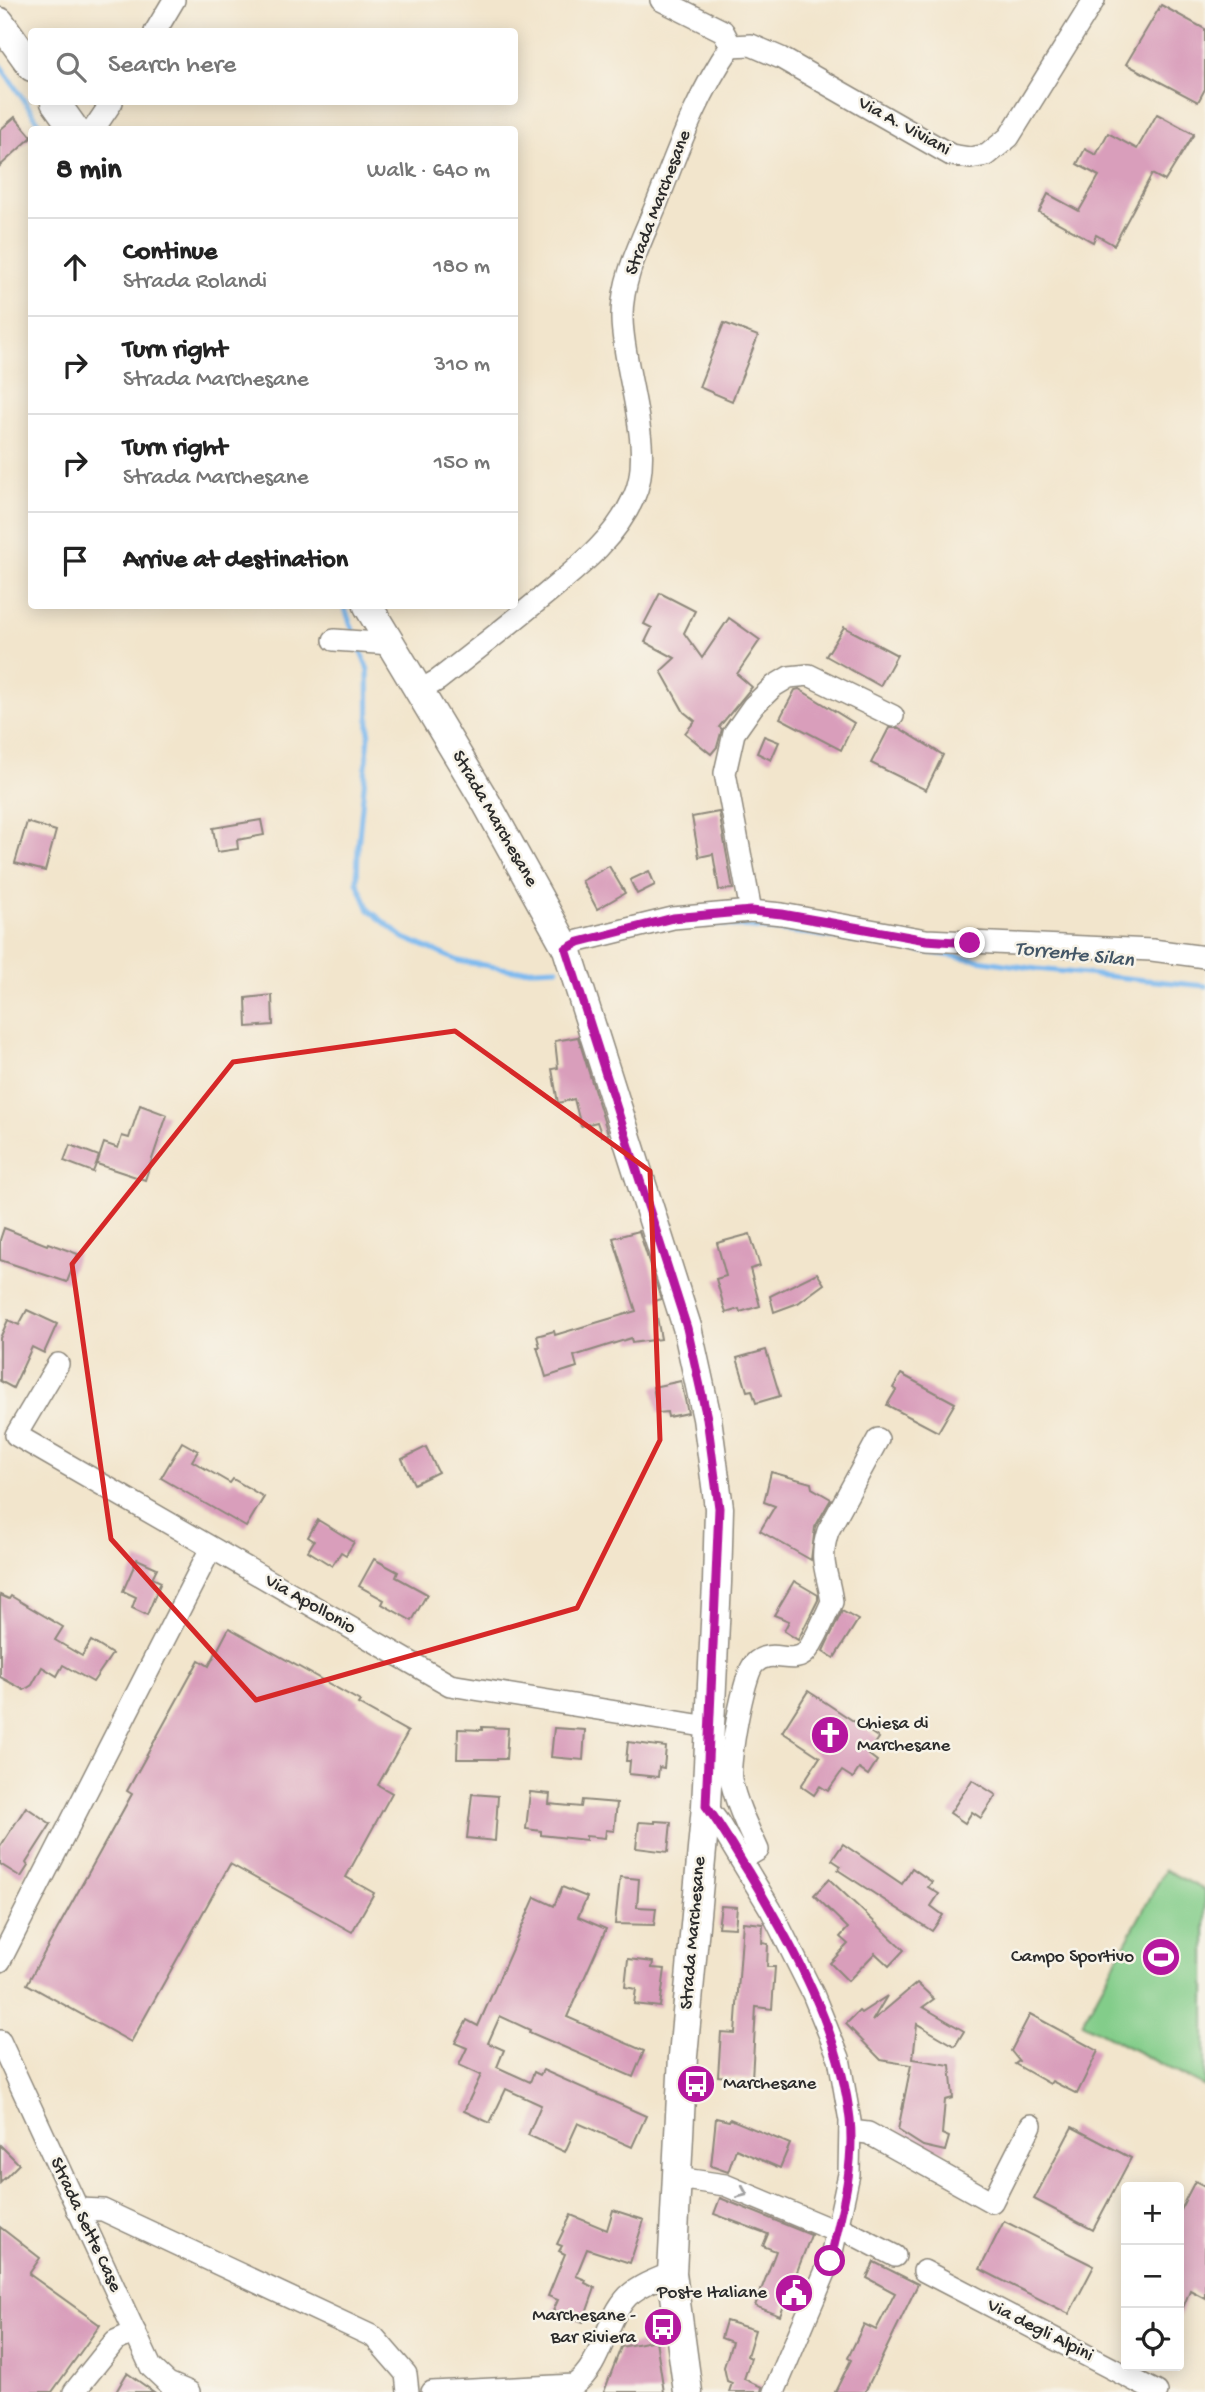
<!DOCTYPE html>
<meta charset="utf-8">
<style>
:root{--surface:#fff;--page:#f6f6f6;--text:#222;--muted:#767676;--line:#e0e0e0}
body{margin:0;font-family:"Gochi Hand",sans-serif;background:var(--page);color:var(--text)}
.controls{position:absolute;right:21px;bottom:21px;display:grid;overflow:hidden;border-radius:7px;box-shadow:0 4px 18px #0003}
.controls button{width:63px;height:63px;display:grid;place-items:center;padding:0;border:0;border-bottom:2px solid var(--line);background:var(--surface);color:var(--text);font:35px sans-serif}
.stop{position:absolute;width:21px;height:21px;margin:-16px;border:5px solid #b5179e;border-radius:50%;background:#fff}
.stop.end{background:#b5179e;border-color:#fff;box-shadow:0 2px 7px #0008}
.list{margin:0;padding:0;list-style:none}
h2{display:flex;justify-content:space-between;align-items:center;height:91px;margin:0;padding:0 28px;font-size:30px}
h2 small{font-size:23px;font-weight:400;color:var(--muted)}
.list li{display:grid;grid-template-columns:46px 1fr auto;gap:21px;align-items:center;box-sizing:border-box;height:98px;padding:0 28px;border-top:2px solid var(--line)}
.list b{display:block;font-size:26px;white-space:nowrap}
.list p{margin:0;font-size:23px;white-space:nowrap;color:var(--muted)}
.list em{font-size:23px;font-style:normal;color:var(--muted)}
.icon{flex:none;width:38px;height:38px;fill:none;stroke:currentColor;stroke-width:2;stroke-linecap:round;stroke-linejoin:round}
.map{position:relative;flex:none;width:1205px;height:2392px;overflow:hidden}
.search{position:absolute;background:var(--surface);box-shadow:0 4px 18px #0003;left:28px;top:28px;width:490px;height:77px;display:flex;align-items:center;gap:18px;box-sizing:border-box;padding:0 24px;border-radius:7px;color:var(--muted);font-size:26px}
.panel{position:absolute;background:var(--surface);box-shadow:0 4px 18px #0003;left:28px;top:126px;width:490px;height:483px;border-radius:7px}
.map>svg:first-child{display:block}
</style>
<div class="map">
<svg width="1205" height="2392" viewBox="0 0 1205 2392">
<rect width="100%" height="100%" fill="#f7f3e8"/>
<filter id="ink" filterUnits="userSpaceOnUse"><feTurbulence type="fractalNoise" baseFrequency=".0143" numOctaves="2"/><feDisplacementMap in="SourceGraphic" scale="14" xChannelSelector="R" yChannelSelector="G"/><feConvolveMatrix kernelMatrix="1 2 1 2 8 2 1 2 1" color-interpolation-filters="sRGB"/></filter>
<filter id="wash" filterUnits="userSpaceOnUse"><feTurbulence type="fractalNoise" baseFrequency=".00686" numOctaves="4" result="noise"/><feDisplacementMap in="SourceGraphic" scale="28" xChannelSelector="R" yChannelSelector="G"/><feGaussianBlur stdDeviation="1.57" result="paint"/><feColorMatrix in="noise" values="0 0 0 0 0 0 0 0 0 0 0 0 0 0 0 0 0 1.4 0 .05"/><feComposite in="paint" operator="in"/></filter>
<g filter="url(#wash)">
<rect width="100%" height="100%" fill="#f2e5cc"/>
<!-- green -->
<polygon fill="#83cd8a" stroke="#577c5a" stroke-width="2" points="1165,1870 1205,1890 1205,2087 1082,2023"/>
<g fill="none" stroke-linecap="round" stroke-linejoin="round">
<!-- stream -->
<g stroke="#7cb9ef" stroke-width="5">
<polyline points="0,65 44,130"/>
<polyline points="344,606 355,636"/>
<polyline points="360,648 368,670 369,735 358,847 357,882 369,910 404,938 459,961 514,970 557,968"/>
<polyline points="715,924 811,934 1037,969 1205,986"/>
</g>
</g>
<g id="blocks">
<!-- building -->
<g fill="#d99ebb">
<polygon points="1161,5 1205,29 1205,89 1198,102 1126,64"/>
<polygon points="1157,114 1194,134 1165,181 1152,174 1114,245 1096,235 1093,242 1039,212 1048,194 1079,211 1099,176 1077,164 1085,149 1096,155 1108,133 1137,149"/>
<polygon points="15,117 32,137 0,166 0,130"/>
<polygon points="724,323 758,336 732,401 699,387"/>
<polygon points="660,593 695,611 684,633 702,658 729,618 760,640 737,674 752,687 719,727 722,729 717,747 711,754 685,733 695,721 684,712 661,671 675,658 645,642 652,628 644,624"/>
<polygon points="844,627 897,655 880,686 826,656"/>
<polygon points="799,689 854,723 841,750 780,718 795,690"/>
<polygon points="889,728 899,728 943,755 926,790 871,763"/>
<polygon points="764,736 779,742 771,760 757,753"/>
<polygon points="719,812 733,889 719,890 713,854 699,857 692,817"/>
<polygon points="261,820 264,835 237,840 238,849 217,852 213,828"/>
<polygon points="27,822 56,831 45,871 15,863"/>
<polygon points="609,866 625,893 597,909 582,881"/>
<polygon points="649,871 655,885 637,894 630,880"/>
<polygon points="272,995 273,1025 247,1027 246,998"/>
<polygon points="578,1037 608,1134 602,1136 597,1122 581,1126 574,1099 558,1103 552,1069 558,1068 555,1041"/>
<polygon points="140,1105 167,1115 145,1180 97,1164 104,1143 118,1148 122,1136 129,1138"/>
<polygon points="70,1145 99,1156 93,1172 64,1161"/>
<polygon points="4,1228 47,1245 48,1243 78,1254 67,1282 0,1260 0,1240"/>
<polygon points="639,1231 661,1299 654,1301 661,1339 632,1343 631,1338 574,1356 577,1367 546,1377 537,1347 540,1347 537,1336 554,1331 555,1335 636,1311 613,1238"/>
<polygon points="750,1234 760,1266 750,1269 760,1306 740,1312 739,1309 726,1313 716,1279 726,1276 717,1243"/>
<polygon points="817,1273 824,1284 798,1303 774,1312 770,1296"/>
<polygon points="27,1310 57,1324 44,1353 32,1347 13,1388 0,1381 0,1338 8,1320 19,1325"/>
<polygon points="766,1350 780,1396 756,1403 752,1390 747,1391 737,1358"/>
<polygon points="901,1374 955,1403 938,1432 887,1405 896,1390 893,1388"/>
<polygon points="681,1381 688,1413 668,1417 667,1412 658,1413 653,1387"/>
<polygon points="182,1442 198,1451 192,1461 230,1483 233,1479 264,1497 246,1527 161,1478"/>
<polygon points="426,1447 438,1472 414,1484 402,1459"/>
<polygon points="771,1472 811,1483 812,1488 831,1499 815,1527 811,1560 760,1531 775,1506 764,1502"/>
<polygon points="318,1520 354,1542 346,1555 341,1552 332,1566 308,1551 314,1541 308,1537"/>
<polygon points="137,1559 157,1568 152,1578 161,1582 147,1615 132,1608 136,1597 123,1591"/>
<polygon points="374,1559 398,1572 396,1577 427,1594 412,1621 382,1604 384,1600 359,1586"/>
<polygon points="794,1581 818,1595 818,1600 798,1640 784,1631 789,1621 774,1615"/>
<polygon points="0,1595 9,1599 11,1596 63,1627 55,1640 82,1656 91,1641 112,1654 93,1682 63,1665 57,1676 42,1667 32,1685 24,1690 0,1677"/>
<polygon points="842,1611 858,1620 834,1658 823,1651"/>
<polygon points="229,1628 360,1701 358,1704 408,1732 378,1785 392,1793 346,1877 374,1893 352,1932 230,1864 131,2042 27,1984 132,1794 127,1791 199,1660 209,1666"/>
<polygon points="808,1691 879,1738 868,1754 877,1761 868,1775 859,1769 853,1778 842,1771 828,1791 820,1786 814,1795 801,1786 820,1757 782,1732"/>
<polygon points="482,1727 508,1728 506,1759 457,1759 458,1729 482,1730"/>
<polygon points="554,1728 585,1730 583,1760 551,1757"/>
<polygon points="628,1742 666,1747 664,1768 659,1767 658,1777 629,1774 630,1761 626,1761"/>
<polygon points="972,1780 996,1795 981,1818 972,1812 965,1823 950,1813"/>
<polygon points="530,1792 550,1794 549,1804 581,1807 582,1800 617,1803 614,1831 606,1830 605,1838 586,1836 586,1840 541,1835 541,1831 526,1829"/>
<polygon points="472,1794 498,1796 495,1841 467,1838"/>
<polygon points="26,1807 51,1824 26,1863 28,1866 21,1877 0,1864 0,1847"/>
<polygon points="655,1821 671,1822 668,1852 636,1848 639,1822 655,1823"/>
<polygon points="843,1844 902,1884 912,1868 932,1882 928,1887 939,1894 931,1906 943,1915 932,1931 838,1870 841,1866 832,1860"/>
<polygon points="620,1877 639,1879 637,1907 656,1908 654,1925 615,1924"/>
<polygon points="829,1879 904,1950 889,1966 875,1953 848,1981 830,1963 848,1944 840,1937 848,1928 814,1895"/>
<polygon points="562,1887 587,1897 578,1917 606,1929 567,2017 644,2051 633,2077 529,2032 530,2030 500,2016 488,2043 504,2050 497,2067 530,2082 534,2072 540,2075 543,2070 646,2116 632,2147 578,2123 565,2152 528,2135 541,2105 506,2089 490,2123 464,2111 481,2075 459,2065 467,2048 455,2043 467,2020 478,2026 535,1897 554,1906"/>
<polygon points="721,1906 737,1907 735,1928 718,1927"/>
<polygon points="743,1922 763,1924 762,1943 768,1944 767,1967 775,1967 772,2009 756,2007 752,2079 718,2076 721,2032 735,2033"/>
<polygon points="628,1959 653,1962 652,1968 665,1969 660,2007 634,2004 636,1989 625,1987"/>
<polygon points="917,1983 934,1999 923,2007 964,2031 955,2046 917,2024 913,2059 950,2065 953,2098 945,2100 942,2134 949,2137 945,2151 923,2146 898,2130 911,2065 881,2060 846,2024 859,2011 861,2013 887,1996 872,2021"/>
<polygon points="1030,2014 1098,2051 1077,2094 1052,2081 1050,2084 1015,2064 1019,2061 1011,2051"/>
<polygon points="716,2118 729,2121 730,2119 790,2144 780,2168 736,2149 728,2172 711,2166"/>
<polygon points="1072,2127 1131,2158 1093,2230 1034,2199"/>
<polygon points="0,2145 19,2164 0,2183"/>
<polygon points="1195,2181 1205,2186 1205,2298 1190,2290 1179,2318 1179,2212"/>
<polygon points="720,2198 811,2235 780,2316 755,2306 776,2251 763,2246 768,2234 714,2214"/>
<polygon points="613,2210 644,2220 630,2263 587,2249 576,2276 586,2280 585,2283 595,2288 583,2322 553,2311 558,2300 548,2296 565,2254 559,2251 562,2246 557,2244 571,2215 607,2230"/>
<polygon points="1004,2221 1094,2266 1069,2314 980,2269"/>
<polygon points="0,2227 40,2258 29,2274 100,2325 52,2392 0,2392"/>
<polygon points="874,2262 918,2284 865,2392 835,2392 851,2360 848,2358 864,2324 876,2330 895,2293 867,2278"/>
<polygon points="726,2321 755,2330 747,2356 751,2358 744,2379 762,2387 761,2392 729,2392 732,2383 727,2381 724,2367 732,2342 721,2338"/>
<polygon points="656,2340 664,2392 604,2392 621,2347"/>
<polygon points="127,2373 154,2392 116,2392"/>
</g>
</g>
</g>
<g filter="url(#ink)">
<use href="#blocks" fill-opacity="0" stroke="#8e887c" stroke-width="2"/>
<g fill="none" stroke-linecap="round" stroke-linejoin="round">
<!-- minor casing -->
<g stroke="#8e887c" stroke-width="24">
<g id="minor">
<polyline points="661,0 723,31 731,46 751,45 781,58 951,155 970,158 987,155 1009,137 1094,0"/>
<polyline points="155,32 174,0"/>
<polyline points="93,130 112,102"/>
<polyline points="334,640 391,644"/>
<path d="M419,691L438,680C474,652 510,624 546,594C580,566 615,539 634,497C656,449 623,372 622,319C621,279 642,240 657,203C678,149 698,93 731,46"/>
<polyline points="751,911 725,773 734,733 753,706 774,686 789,677 809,675 893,716"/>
<polyline points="567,949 579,941 673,918 751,911 782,914 926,940 1152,950 1205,957"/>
<polyline points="58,1364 16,1435 450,1685 709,1727"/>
<polyline points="706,1806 718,1822 771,1910 813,1994 839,2058 850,2121 849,2174 830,2261 774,2392"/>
<path d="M741,1860L758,1850C748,1828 736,1804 731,1780C728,1763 743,1676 754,1664C770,1647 790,1665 804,1654C812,1648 827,1612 832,1602C828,1572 818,1562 828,1531L878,1439"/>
<polyline points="0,1961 211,1548"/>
<polyline points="0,2041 151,2367 168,2383 189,2392"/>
<polyline points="850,2131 868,2133 992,2202 1031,2125"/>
<polyline points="677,2178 725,2185 837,2232"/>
<polyline points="77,2209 103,2210 374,2337 406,2374 408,2392"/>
<polyline points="839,2227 895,2256"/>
<polyline points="924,2271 1157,2392"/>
<polyline points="74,2392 115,2341 135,2332"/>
<path d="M432,2392L574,2385C603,2365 604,2321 628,2296C640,2285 657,2279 672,2273"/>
</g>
</g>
<!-- major casing -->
<g stroke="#8e887c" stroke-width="31">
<g id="major">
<polyline points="0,22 32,67"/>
<polyline points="55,102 75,130"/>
<polyline points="368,606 487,804 567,949 687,1327 707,1418 719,1508 717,1583 706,1806 683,2056 672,2273 688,2392"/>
</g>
</g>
<!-- minor -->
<use href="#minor" stroke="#fff" stroke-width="21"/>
<!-- major -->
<use href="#major" stroke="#fff" stroke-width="28"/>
</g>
<!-- one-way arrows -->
<defs><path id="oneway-chevron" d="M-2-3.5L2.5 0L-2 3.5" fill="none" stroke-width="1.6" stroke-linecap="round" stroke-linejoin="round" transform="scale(1.75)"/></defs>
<use stroke="#a0a0a0" href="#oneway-chevron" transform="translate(743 2193) rotate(23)"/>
</g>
<g fill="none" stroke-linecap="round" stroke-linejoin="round" filter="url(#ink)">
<!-- route -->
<path stroke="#b5179e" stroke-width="9" d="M830,2261C841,2215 855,2166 850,2119C840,2031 794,1948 749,1873C735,1851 722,1827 706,1806L719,1508L707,1418L687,1328L566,949L579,942L673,918L751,911L782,914L926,940L970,943"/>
</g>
<!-- marked area -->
<path fill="none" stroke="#d62828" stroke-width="5" stroke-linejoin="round" d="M455,1031L650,1171L660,1440L577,1608L256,1700L111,1539L72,1264L233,1062Z"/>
<!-- icons -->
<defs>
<g id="church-disc" transform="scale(2.0125)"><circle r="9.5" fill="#b5179e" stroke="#f7f3e8"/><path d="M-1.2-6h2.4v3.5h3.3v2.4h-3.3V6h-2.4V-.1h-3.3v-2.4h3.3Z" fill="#fff"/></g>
<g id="stadium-disc" transform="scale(2.0125)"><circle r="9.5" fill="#b5179e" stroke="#f7f3e8"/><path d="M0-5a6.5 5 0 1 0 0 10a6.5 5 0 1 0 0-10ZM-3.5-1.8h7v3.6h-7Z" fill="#fff"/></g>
<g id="bus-disc" transform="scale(2.0125)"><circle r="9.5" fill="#b5179e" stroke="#f7f3e8"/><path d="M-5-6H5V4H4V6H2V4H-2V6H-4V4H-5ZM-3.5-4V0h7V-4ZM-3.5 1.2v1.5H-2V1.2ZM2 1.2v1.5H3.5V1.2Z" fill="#fff"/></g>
<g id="civic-disc" transform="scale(2.0125)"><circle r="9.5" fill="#b5179e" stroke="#f7f3e8"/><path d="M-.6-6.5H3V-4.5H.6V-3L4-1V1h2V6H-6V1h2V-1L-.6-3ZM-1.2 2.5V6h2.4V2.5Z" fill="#fff"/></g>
</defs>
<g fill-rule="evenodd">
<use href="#church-disc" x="830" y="1735"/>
<use href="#stadium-disc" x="1161" y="1957"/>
<use href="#bus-disc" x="696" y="2084"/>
<use href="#civic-disc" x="794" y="2293"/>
<use href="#bus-disc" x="663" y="2327"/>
</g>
<g text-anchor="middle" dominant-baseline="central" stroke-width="5" stroke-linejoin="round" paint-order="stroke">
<!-- street labels -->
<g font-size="19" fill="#2b2b2b" stroke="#f7f3e8">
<text transform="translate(904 127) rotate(29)">Via A. Viviani</text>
<text transform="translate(659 203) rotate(-69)">Strada Marchesane</text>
<text transform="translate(494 819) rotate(60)">Strada Marchesane</text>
<text transform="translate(310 1605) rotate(30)">Via Apollonio</text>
<text transform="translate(694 1933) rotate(-85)">Strada Marchesane</text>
<text transform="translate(85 2225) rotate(65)">Strada Sette Case</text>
<text transform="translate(1040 2331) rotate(27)">Via degli Alpini</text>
</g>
<!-- poi labels -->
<g font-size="19" fill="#2b2b2b" stroke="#f7f3e8" text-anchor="end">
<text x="857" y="1724" text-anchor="start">Chiesa di<tspan x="857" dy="22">Marchesane</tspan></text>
<text x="1134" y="1957">Campo Sportivo</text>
<text x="723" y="2084" text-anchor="start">Marchesane</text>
<text x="767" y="2293">Poste Italiane</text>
<text x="636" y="2316">Marchesane -<tspan x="636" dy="22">Bar Riviera</tspan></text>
</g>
<!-- water labels -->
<g font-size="21" font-style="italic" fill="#435666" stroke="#f7f3e8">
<text transform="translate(1074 956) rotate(6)">Torrente Silan</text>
</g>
</g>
</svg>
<div class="controls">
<button>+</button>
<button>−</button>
<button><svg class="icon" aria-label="locate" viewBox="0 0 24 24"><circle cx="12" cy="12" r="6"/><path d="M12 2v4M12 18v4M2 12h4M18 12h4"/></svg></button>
</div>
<div class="stop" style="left:830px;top:2261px"></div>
<div class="stop end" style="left:970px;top:943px"></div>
<div class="search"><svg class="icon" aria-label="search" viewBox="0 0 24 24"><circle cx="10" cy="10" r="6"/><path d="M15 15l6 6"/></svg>Search here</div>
<section class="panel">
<h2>8 min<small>Walk · 640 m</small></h2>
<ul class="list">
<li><svg class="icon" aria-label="ahead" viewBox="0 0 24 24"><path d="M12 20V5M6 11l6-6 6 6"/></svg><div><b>Continue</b><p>Strada Rolandi</p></div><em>180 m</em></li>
<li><svg class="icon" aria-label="right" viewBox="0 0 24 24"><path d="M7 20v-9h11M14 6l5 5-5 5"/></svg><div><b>Turn right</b><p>Strada Marchesane</p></div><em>310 m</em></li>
<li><svg class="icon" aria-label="right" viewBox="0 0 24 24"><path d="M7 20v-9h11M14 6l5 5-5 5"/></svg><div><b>Turn right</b><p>Strada Marchesane</p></div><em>150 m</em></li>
<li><svg class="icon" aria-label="arrive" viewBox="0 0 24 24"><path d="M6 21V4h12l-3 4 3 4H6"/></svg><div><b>Arrive at destination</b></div></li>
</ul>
</section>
</div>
